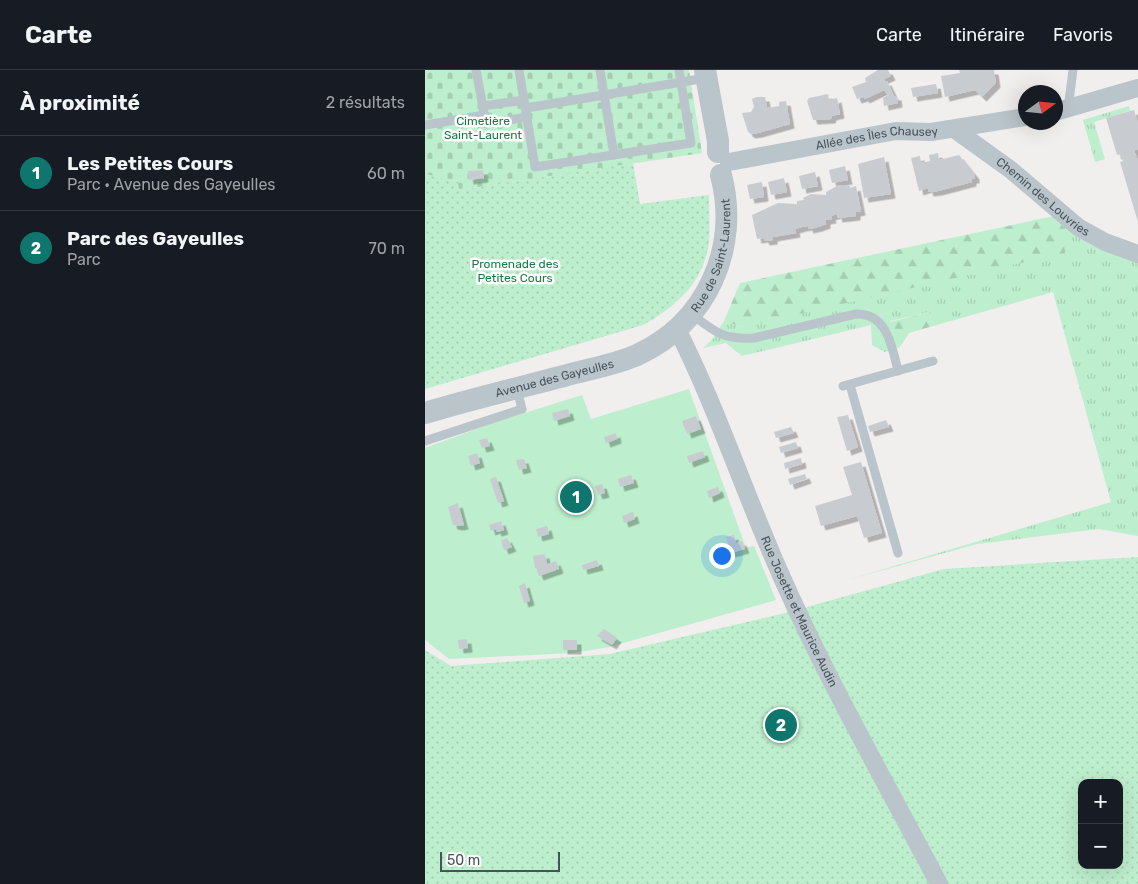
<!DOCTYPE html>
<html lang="fr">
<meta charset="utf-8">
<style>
:root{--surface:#171b24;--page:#242831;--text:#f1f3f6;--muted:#9ea1a6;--line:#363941;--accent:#0f766e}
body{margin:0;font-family:Rubik,sans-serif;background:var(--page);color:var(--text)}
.controls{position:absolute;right:15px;bottom:15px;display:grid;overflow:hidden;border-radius:10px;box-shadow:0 5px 20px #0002}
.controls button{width:45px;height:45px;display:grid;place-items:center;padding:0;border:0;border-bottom:1px solid var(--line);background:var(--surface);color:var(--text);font:25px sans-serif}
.compass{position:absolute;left:593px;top:15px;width:45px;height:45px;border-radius:50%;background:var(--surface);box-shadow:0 5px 20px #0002;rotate:75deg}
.scale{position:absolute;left:15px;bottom:12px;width:120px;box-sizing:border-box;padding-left:5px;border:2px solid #47535b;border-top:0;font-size:14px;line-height:18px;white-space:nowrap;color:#47535b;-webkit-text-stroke:4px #fff;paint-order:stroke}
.you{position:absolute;left:296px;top:485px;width:18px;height:18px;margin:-12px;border:4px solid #fff;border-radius:50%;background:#1a73e8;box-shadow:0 0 0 8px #1a73e833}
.badge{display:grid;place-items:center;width:32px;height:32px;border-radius:50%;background:var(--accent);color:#fff;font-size:16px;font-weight:700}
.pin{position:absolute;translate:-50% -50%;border:2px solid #fff;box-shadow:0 1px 5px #0006}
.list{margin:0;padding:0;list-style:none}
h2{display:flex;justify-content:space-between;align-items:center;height:65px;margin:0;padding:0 20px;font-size:21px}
h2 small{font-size:16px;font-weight:400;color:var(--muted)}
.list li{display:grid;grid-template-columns:32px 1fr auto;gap:15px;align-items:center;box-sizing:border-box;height:75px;padding:0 20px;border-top:1px solid var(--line)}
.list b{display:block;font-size:19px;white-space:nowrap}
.list p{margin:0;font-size:16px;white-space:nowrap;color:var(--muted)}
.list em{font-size:16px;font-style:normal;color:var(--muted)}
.map{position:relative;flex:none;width:713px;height:814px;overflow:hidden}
header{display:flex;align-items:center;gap:30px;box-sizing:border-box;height:70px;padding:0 25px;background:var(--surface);border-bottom:1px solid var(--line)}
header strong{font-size:24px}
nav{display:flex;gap:28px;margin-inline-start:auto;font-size:18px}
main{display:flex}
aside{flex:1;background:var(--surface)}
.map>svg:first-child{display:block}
</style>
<header>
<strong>Carte</strong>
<nav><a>Carte</a><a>Itinéraire</a><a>Favoris</a></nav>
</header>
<main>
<aside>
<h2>À proximité<small>2 résultats</small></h2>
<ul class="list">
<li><span class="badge">1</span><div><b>Les Petites Cours</b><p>Parc · Avenue des Gayeulles</p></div><em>60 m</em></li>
<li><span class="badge">2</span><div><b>Parc des Gayeulles</b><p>Parc</p></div><em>70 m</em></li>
</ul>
</aside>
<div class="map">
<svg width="713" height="814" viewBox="0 0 713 814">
<defs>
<pattern id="grass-tufts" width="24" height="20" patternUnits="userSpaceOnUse" patternTransform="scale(1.25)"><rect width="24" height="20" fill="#bdeecd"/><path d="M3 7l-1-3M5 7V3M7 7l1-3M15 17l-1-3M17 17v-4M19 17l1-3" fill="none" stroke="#a4ceb2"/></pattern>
<pattern id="forest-firs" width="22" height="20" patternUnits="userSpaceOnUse" patternTransform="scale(1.25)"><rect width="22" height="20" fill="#bdeecd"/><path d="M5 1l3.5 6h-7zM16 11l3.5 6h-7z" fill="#a4ceb2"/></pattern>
<pattern id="cemetery-stones" width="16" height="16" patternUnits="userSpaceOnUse" patternTransform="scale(1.25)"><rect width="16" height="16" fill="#bdeecd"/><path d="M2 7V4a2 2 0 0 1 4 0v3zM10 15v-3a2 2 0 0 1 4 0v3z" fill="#a4ceb2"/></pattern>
<pattern id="park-dots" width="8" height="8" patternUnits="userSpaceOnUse" patternTransform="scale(1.25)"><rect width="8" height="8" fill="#bdeecd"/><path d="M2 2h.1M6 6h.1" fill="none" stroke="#a4ceb2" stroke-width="1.8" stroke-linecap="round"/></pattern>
<filter id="shadow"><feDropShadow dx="4.5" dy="4.5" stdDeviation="0" flood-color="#0004"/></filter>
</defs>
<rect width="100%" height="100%" fill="#f1eeee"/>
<!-- grass -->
<g fill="url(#grass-tufts)">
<polygon points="704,36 705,41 669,52 680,89 670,92 658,50"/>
<polygon points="629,146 713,191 713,466 674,459 552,474 422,510 686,432 628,222 508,256 504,242 465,251 470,271 475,277 460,282 447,275 446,255 317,286 301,273 278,278 287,270 299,251 317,257"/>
</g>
<!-- forest -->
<g fill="url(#forest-firs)">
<polygon points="629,146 642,161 639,183 317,257 299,251 315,213"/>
<polygon points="504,242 508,256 484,263 475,277 470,271 465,252"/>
</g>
<!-- cemetery -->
<polygon fill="url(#cemetery-stones)" points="0,0 264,0 277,83 34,120 32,112 0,104"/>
<!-- park -->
<g fill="url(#park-dots)" fill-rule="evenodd">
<path d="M208,93L215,134L284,125C284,140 285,156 284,171C280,211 251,237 218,255L0,319V104L33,112L34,120Z"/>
<path d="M713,487V814H0V580L26,596L185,584L360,543L519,499ZM657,713H694V795H657Z"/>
</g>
<!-- garden -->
<polygon fill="#bdeecd" points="264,319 321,478 329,476 351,530 184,577 148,583 24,589 0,570 0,378 65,354 157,325 166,349"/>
<!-- building -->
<g fill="#c8ccd1" filter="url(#shadow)">
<polygon points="453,0 463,0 466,6 459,9 460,12 462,11 469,26 472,26 473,33 459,36 458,28 463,25 459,20 440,29 439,27 432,29 427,17 441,12 440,8"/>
<polygon points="534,0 569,0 571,13 557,27 550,20 520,27 516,6 535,3"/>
<polygon points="511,14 513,23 488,27 486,18"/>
<polygon points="403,24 404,30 412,28 415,44 407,46 406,49 388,50 382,31 384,28"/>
<polygon points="332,27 340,27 342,38 354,36 354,32 361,31 365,54 333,63 326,64 323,62 317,43 326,42 329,37 327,29"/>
<polygon points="709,40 713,53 713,79 709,80 713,91 713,152 695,92 698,91 696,84 692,85 681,48"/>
<polygon points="513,83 514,90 534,85 550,105 550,109 547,109 547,112 513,121 504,122 503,118 494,121 486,88 495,86 496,93 505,91 504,85"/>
<polygon points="459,87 466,124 439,128 433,94"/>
<polygon points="420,96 423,110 407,113 404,100"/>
<polygon points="58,100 59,108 44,110 43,101"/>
<polygon points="390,102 393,116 377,119 374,106"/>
<polygon points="359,108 362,122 346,125 343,112"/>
<polygon points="337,112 339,127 325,129 322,115"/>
<polygon points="420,115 425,116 425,118 431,116 436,141 431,142 431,146 413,148 412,144 406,146 407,149 401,150 401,154 393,157 384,159 383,156 377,157 370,159 371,163 348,167 348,170 340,171 339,168 332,169 327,145 353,133 372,134 372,131 379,130 378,128 386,124 401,125 401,122 412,116"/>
<polygon points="143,339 145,346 129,351 127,343"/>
<polygon points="423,345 433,377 422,381 412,347"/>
<polygon points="271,346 276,359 262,364 257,351"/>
<polygon points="461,350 464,357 445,362 443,356"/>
<polygon points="366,357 369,363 351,368 349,362"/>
<polygon points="191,363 192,369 181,373 179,367"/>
<polygon points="62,368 65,376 57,378 54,370"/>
<polygon points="371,372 373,378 356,383 354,377"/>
<polygon points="278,381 280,387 264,393 262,386"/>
<polygon points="52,383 55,393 46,396 43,386"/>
<polygon points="376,388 377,394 360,399 359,393"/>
<polygon points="99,389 102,398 94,400 91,390"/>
<polygon points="436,392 457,463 439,468 432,446 396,456 390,436 427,425 418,397"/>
<polygon points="380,404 382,409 365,415 363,409"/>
<polygon points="206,405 209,413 195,417 193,409"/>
<polygon points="71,407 79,431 73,433 65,409"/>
<polygon points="177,414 180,423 173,425 170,416"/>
<polygon points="293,417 295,423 284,428 282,421"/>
<polygon points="33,433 39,455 34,456 28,455 23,437"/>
<polygon points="208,442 210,449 199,453 197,446"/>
<polygon points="76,451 79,460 72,462 71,459 66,461 64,455"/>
<polygon points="122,456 124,464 113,467 111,459"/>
<polygon points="309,465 311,473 317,471 320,479 306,483 301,467"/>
<polygon points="82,468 87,477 79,480 76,471"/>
<polygon points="120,484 122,494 131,491 134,499 114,506 111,498 110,498 108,486"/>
<polygon points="172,490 174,496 158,500 157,495"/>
<polygon points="100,513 105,531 99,533 94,516"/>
<polygon points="179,559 192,568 187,575 172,566"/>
<polygon points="42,569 43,578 34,579 33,570"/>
<rect x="138" y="570" width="14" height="10"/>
</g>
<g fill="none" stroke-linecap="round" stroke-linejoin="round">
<!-- service -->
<g stroke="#bac4cb" stroke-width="9">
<polyline points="51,0 61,54 102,47"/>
<polyline points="94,0 110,97 266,73 254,0"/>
<polyline points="175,0 189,85"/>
<polyline points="58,36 99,30"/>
<polyline points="101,38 281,8"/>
<polyline points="643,39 648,0"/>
<polyline points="0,55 60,45"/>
<path d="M265,243C290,262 298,270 329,268L431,244C462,243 467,276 473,301"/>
<polyline points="425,315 473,483"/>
<polyline points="418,316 508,291"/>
<polyline points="0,371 97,339 92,319"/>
</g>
<!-- minor -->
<g stroke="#bac4cb" stroke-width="18">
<polyline points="630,42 713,18"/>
<path id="s1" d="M529,59L586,100L653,157L680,172L713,184"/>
<path id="s2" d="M304,92L471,61L506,62L600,47"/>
<path id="s3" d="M252,259C292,338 319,422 355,503C402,610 460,711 514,814"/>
</g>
<!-- tertiary -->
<g stroke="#bac4cb" stroke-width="22">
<polyline points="280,0 293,71 293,82"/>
<path id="s4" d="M0,343C46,329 93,318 139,306C163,299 190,295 212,285C282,253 315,178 296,105"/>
</g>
</g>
<g text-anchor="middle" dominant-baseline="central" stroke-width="5" stroke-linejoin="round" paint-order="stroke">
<!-- park labels -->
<g font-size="12" fill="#197b43" stroke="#fff">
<text x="58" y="51">Cimetière<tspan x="58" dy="14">Saint-Laurent</tspan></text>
<text x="90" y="194">Promenade des<tspan x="90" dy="14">Petites Cours</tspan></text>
</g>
<!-- street labels -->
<g font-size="12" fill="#47535b" stroke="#fff">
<text stroke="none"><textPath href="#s2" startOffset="150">Allée des Îles Chausey</textPath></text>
<text stroke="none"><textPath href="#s1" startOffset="112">Chemin des Louvries</textPath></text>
<text stroke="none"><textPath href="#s4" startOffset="352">Rue de Saint-Laurent</textPath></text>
<text stroke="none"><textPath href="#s4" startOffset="134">Avenue des Gayeulles</textPath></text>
<text stroke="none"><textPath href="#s3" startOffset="308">Rue Josette et Maurice Audin</textPath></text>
</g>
</g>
</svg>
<div class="controls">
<button>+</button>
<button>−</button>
</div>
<svg class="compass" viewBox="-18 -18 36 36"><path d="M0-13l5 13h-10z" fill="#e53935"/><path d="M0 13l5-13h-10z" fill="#9ea1a6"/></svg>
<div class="scale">50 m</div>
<div class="you"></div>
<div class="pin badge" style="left:151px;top:427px">1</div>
<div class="pin badge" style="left:356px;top:655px">2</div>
</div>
</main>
